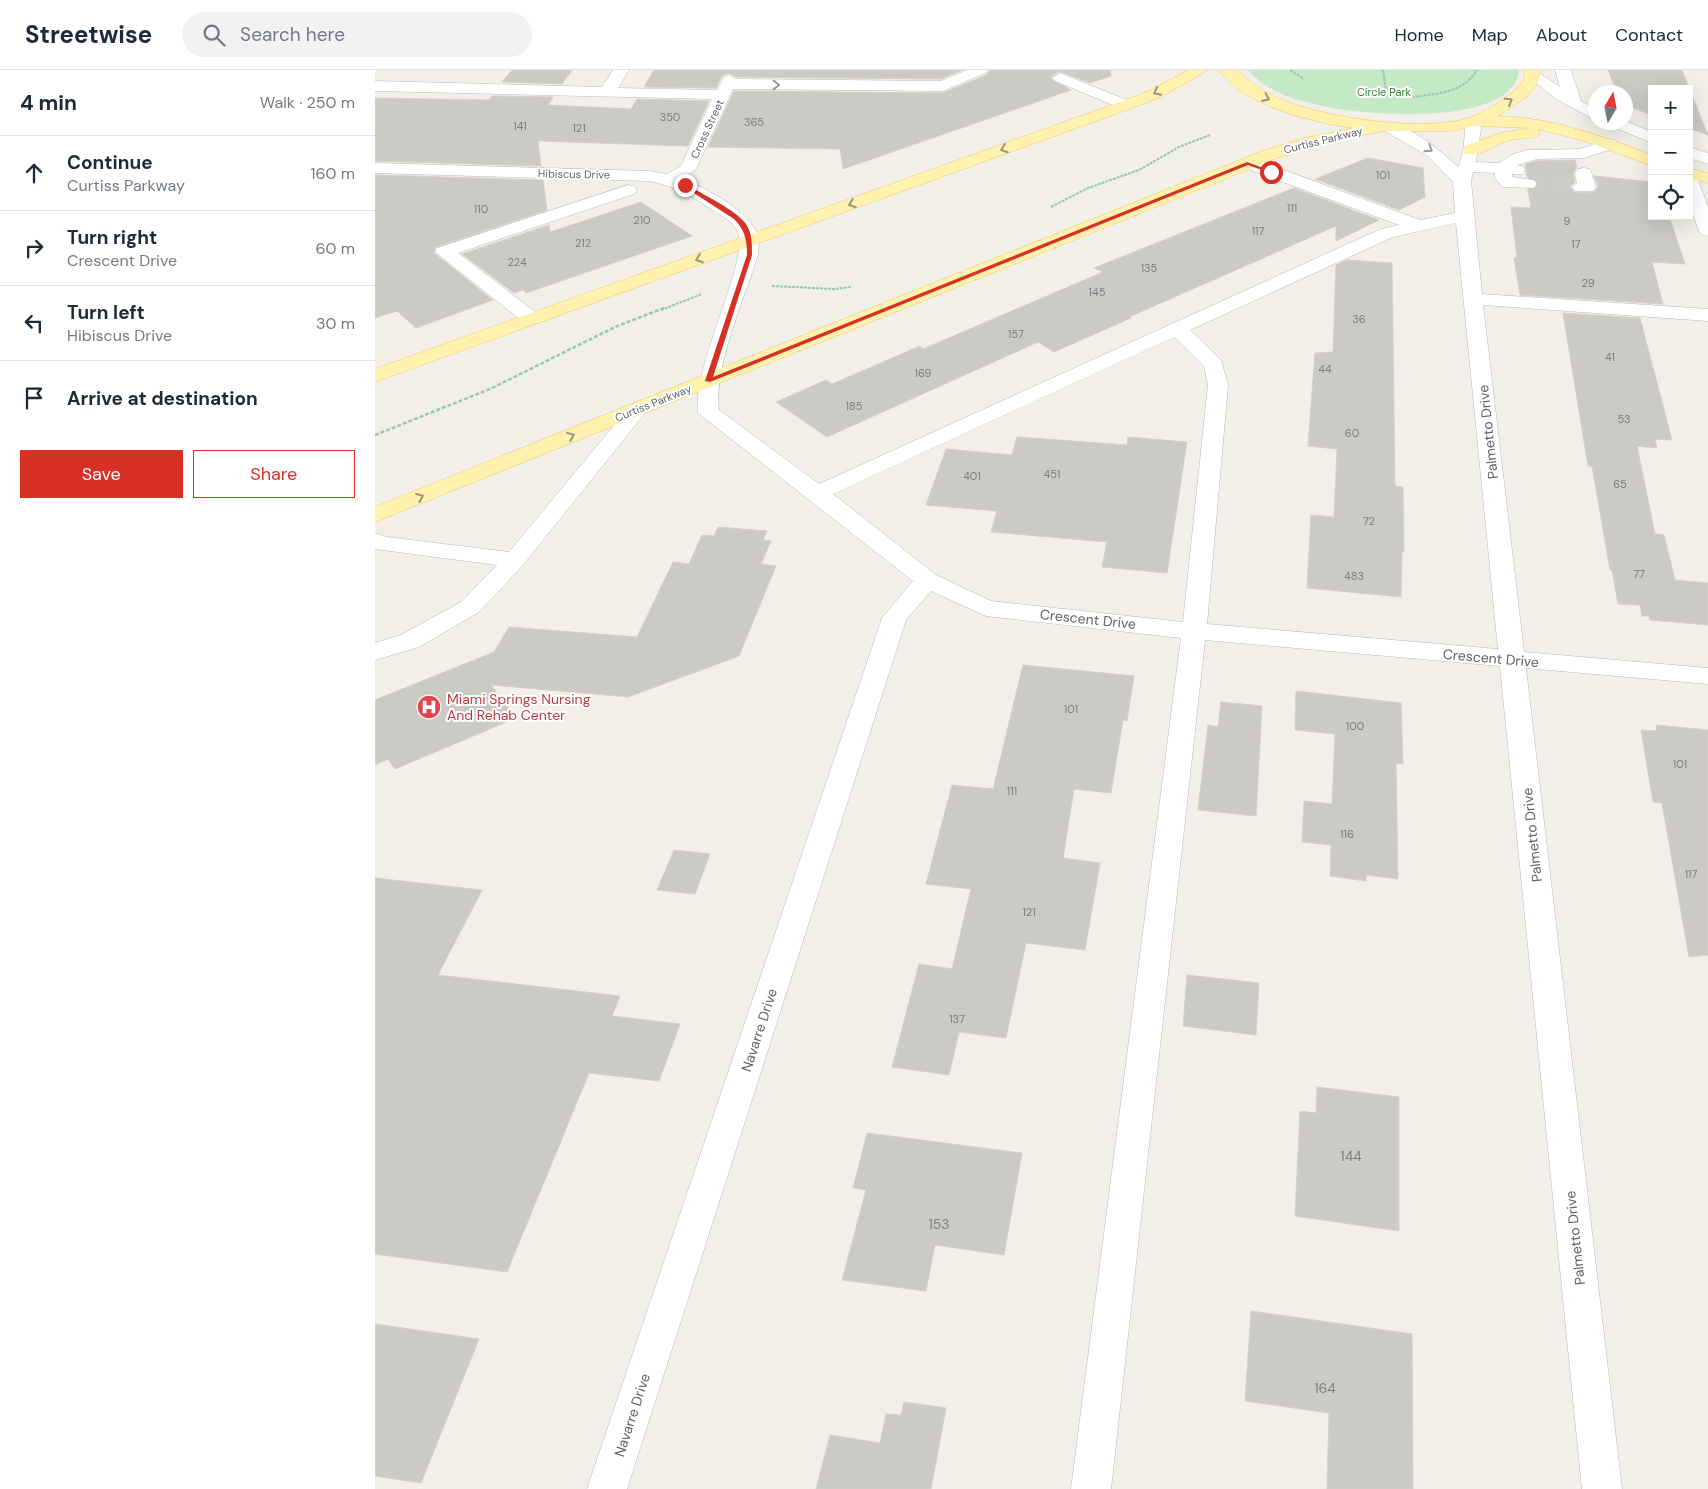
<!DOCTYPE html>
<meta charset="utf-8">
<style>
:root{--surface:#fff;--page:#f2f2f3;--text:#1f2937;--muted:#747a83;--line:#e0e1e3;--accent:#d93025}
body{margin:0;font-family:"DM Sans",sans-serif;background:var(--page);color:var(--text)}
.controls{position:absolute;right:15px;top:15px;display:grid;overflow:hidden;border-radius:0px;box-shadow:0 5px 20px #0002}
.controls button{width:45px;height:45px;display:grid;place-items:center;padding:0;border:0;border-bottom:1px solid var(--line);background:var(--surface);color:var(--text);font:25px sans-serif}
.compass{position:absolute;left:1213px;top:15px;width:45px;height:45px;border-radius:50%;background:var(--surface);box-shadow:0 5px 20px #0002;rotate:10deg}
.stop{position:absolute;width:15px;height:15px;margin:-11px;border:4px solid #d93025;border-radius:50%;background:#fff}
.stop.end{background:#d93025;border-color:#fff;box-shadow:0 1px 5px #0008}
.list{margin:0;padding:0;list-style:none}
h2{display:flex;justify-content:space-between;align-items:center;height:65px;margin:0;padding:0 20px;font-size:21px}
h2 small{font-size:16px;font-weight:400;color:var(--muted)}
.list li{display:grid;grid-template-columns:32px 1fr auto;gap:15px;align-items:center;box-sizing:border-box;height:75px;padding:0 20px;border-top:1px solid var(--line)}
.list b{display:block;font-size:19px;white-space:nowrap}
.list p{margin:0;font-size:16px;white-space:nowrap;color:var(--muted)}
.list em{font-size:16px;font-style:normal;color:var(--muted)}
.actions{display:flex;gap:10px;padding:15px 20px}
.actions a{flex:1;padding:11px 0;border:1px solid var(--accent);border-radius:0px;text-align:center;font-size:18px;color:var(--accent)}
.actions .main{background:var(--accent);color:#fff}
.icon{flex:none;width:28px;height:28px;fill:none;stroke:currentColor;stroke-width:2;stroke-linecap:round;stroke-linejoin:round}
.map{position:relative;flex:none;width:1333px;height:1419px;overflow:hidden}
header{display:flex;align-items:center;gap:30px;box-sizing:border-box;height:70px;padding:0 25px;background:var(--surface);border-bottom:1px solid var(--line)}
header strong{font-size:24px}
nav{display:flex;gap:28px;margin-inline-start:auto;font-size:18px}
.search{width:350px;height:45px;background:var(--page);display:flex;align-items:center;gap:12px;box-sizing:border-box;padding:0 18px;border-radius:28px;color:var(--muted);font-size:19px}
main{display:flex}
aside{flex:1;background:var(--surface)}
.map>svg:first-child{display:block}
</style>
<header>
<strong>Streetwise</strong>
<div class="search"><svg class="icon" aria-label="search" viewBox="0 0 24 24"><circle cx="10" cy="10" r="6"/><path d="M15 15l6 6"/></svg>Search here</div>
<nav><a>Home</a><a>Map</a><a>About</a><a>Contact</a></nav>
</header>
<main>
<aside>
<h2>4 min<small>Walk · 250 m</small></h2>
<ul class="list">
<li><svg class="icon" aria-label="ahead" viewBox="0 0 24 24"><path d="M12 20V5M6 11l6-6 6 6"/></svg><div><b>Continue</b><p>Curtiss Parkway</p></div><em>160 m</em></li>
<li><svg class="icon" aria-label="right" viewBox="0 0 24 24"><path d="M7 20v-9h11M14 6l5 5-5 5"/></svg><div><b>Turn right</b><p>Crescent Drive</p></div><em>60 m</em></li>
<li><svg class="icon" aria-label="left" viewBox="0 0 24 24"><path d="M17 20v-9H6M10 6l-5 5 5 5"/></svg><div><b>Turn left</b><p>Hibiscus Drive</p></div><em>30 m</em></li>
<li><svg class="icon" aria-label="arrive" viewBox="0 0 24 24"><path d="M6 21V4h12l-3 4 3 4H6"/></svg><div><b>Arrive at destination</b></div></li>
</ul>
<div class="actions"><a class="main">Save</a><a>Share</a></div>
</aside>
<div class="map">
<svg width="1333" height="1419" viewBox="0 0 1333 1419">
<rect width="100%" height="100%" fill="#f1efe8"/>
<!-- green -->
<path fill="#c5e8c5" d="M873,0H1144C1139,59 982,45 944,35C919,30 890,20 873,0Z"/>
<!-- building -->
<g fill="#cccac5" stroke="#d6d1c6">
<polygon points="137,0 197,0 187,14 127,12"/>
<polygon points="279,0 587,0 566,9 362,7 353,3 347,6 341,18 269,17"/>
<polygon points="615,0 735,0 736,6 715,13 684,1 676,6 676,9 696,20 468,99 465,79 333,77 359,21 568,23 611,5"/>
<polygon points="1233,0 1307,0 1333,65 1314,58 1314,19 1277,19 1277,45 1250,35 1250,22 1242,22"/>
<polygon points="117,26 178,27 173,35 256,39 262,29 334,31 313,76 163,71 166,96 0,91 0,28 114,30"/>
<polygon points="993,88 1048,98 1050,127 1024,140 940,109"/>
<polygon points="1200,90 1202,98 1198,103 1200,112 1195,117 1200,123 1220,122 1223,116 1219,106 1277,112 1277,146 1294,146 1310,194 1277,192 1288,234 1145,225 1139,188 1142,188 1136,137 1156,138 1153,120 1160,119 1164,114 1159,108 1152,107 1150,94 1162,91"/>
<polygon points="0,105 168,110 172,140 60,177 59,183 118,230 41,258 22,241 0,248"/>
<polygon points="919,118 1004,150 961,171 961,156 754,247 756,248 679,282 663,272 452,367 401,332 451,310 457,314 545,276 548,279 728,202 719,198"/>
<polygon points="266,132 317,166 151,223 148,220 139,223 87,184 174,155 175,162"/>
<polygon points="972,190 1017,193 1020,416 1028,417 1029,482 1027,482 1026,527 932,518 936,445 959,447 962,379 933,376 940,283 958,282 961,195"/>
<polygon points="1188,243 1265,248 1297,370 1280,369 1282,378 1262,376 1280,464 1289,465 1300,510 1333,513 1333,555 1275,550 1274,546 1267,546 1265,535 1243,534 1237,500 1235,500 1217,396 1213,396"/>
<polygon points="642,367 752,375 753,367 812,372 792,503 727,497 732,472 616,462 622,441 551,435 571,379 637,385"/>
<polygon points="343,457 392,461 388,470 396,471 386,494 401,496 364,586 253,627 116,615 141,648 20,699 13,689 0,695 0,630 119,582 134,557 262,567 298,492 314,494 327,465 339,466"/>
<polygon points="648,595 759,606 752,651 748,650 736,723 699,719 688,788 725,793 710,880 651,873 631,968 584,962 574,1005 517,997 544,894 577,899 596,819 551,814 577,715 618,719"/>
<polygon points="921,621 1026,633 1028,694 1021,693 1023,809 991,805 991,811 955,806 956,775 927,772 929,731 957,734 960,664 920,660"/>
<polygon points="846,632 887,636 881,746 823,740 833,655 843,657"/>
<polygon points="1281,655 1333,660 1333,885 1314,887 1287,733 1278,732 1266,660 1282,661"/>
<polygon points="299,780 335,784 320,824 282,820"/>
<polygon points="0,808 107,820 63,905 245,926 237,946 305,954 284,1011 214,1003 132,1202 0,1184"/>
<polygon points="812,905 884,913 881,965 808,956"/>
<polygon points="942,1017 1024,1027 1024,1161 920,1146 925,1041 941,1043"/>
<polygon points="492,1063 647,1083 629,1185 560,1175 551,1221 467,1210 491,1120 478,1118"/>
<polygon points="876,1241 1037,1264 1038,1419 952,1419 954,1343 870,1331"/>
<polygon points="0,1254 104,1269 46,1413 0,1406"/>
<polygon points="529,1332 571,1338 556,1419 441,1419 455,1365 505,1373 511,1344 526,1345"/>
</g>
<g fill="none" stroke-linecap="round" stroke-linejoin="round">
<!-- minor-tunnel -->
<polyline stroke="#ccccc8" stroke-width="17" stroke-dasharray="17 9" stroke-linecap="butt" points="1153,114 1206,117"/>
<!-- minor casing -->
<g stroke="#b5b8bc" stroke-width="1">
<g id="minor">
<path d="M238,0H254L243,18L342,20L349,7L354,5L361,9L566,11L592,0H613L610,3L568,21L358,19L321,99L308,109C329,117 372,140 381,162C384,169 384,177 383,185C370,226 338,299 344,340L444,414L1006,159L1024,155L867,97L865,93L867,89H879L1045,150L1080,143L1078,112L1053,86L1008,60L1006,57L1008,54C1028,49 1069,83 1083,97L1088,83L1091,51L1099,46L1107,51L1101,92L1124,93L1138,84L1152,80L1205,79L1234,69L1240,70L1242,74L1240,78L1209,88L1162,89L1142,95L1148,96L1150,100L1148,104H1137V107L1159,110L1162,114L1159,118L1128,117L1120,108V103L1098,102L1096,111L1107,224L1333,239V251L1108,235L1149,582L1333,598V614L1151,598L1247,1419H1207L1125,596L830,570L736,1419H696L806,568L611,546L556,521L531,550L252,1419H212L507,548L538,511L323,343C317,294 377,188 362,160C357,150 342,143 333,137C314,124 296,115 274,111L0,103V93L274,101L292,104L306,96L337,29L0,21V11L227,17ZM1081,153L1123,579L832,554L853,315L846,290L815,260L1018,167ZM799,267L829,296L833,315L808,552L616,531L561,505L458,424Z"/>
<polygon points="1160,0 1185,17 1180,0 1196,0 1206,31 1220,39 1220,50 1181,29 1150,4 1153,1"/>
<polygon points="685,3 757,32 759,35 757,38 745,38 680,11 677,8"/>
<polygon points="1250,51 1277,62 1277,73 1233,55 1231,52"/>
<polygon points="1314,77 1333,83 1333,94 1314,88"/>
<polygon points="1209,98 1215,99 1221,117 1218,121 1200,121 1197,117 1202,113 1200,103 1203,99"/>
<polygon points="1314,105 1320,106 1323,110 1333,137 1333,166 1327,165 1324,161 1314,134"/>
<polygon points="253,115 259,116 262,120 259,124 83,183 164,245 167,249 164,253 150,253 60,182 62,178"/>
<polygon points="263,333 270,335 274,339 270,343 148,495 104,542 44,577 0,590 0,573 26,565 86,532 122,495 0,479 0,463 12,467 134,482 256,335"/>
</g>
</g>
<!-- major casing -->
<g stroke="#f2c960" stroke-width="1">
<g id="major">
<polygon points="814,0 833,0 786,27 757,38 0,312 0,299 745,32 774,21"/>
<path d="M844,0H861C875,12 889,22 905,29C949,48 1055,64 1099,46C1114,40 1132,27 1144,17L1148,11L1150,0H1166C1164,24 1140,34 1122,46C1176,47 1227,66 1277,85V96L1207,70L1163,59L1165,63L1163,66C1154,69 1144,68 1135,70C1120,74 1106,87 1090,84L1088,80L1090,76L1125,63L1155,58L1102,56L1074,61H1008L940,75L902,88L0,452V437L890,80L930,68L978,58C937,52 869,36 844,0Z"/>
<polygon points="1314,98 1333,103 1333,113 1314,108"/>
</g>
</g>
<!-- path-far1 -->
<g stroke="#9cc7a9" stroke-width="2" stroke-dasharray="3 1" stroke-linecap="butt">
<polyline points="915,0 929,9"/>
<polyline points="1008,0 1012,27"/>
<path d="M1037,27C1061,24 1089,23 1102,0"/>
<polyline points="676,137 713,118 764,100 804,77 835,65"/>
<polyline points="397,216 459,219 476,217"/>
<polyline points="286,240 327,224"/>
</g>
<!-- path -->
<polyline stroke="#9cc7a9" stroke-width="2.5" stroke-dasharray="4 2" stroke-linecap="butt" points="0,365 115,319 240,257 289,238"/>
<!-- minor -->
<use href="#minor" fill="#fff" fill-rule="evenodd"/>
<!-- major -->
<use href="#major" fill="#fff2af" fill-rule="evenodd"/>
</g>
<!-- one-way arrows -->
<defs><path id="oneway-chevron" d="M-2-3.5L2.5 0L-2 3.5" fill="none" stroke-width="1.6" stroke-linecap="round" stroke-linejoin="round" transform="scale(1.25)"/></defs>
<g stroke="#979a9d">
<use href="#oneway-chevron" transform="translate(401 15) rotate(1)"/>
<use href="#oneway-chevron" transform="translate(1054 79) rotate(33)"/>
</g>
<g stroke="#979581">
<use href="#oneway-chevron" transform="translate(782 22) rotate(154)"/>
<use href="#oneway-chevron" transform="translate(891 28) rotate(24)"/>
<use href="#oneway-chevron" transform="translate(1134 31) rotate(-30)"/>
<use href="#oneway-chevron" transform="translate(629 79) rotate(160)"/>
<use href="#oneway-chevron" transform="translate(477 134) rotate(160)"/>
<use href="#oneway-chevron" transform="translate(324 189) rotate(160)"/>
<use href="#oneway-chevron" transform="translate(196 366) rotate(-22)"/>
<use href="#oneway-chevron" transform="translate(45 427) rotate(-22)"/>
</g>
<!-- route -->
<path fill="#d93025" d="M872,92L899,102L895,103L873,95L335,312L330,311L372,185C372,170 370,160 359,149L308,116V114H311C328,125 360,139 371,154C377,163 377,174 377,185L338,307Z"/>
<!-- icons -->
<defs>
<g id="hospital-disc" transform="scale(1.25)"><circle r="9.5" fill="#e0444e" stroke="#fff"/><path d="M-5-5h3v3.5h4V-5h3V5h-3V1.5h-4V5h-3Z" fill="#fff"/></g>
</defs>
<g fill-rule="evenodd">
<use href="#hospital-disc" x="54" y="637"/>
</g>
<g text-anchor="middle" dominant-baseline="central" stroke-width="4" stroke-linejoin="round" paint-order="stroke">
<!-- far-park labels -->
<g font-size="11" fill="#348238" stroke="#fff">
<text x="1009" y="22">Circle Park</text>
</g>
<!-- number labels -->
<g font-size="11" fill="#7a7d7f">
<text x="295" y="47">350</text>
<text x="379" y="52">365</text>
<text x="145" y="56">141</text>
<text x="204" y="58">121</text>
<text x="1008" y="105">101</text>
<text x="917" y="138">111</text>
<text x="106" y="139">110</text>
<text x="267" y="150">210</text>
<text x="1192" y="151">9</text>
<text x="883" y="161">117</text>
<text x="208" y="173">212</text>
<text x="1201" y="174">17</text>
<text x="142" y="192">224</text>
<text x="774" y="198">135</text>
<text x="1213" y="213">29</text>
<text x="722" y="222">145</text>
<text x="984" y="249">36</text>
<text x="641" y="264">157</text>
<text x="1235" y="287">41</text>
<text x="950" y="299">44</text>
<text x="548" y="303">169</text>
<text x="479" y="336">185</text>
<text x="1249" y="349">53</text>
<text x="977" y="363">60</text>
<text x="677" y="404">451</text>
<text x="597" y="406">401</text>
<text x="1245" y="414">65</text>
<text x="994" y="451">72</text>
<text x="1264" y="504">77</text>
<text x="979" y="506">483</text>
<text x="696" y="639">101</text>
<text x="980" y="656">100</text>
<text x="1305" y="694">101</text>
<text x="637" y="721">111</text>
<text x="972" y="764">116</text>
<text x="1316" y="804">117</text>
<text x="654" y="842">121</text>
<text x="582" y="949">137</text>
</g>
<!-- far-street labels -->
<g font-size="11" fill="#5f6368" stroke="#fff">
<text transform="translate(332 59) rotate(-65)">Cross Street</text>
<text transform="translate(948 70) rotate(-14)">Curtiss Parkway</text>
<text transform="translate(199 104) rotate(1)">Hibiscus Drive</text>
<text transform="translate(278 333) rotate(-22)">Curtiss Parkway</text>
</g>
<!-- street labels -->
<g font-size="14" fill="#5f6368" stroke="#fff">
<text transform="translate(1113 362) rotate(-96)">Palmetto Drive</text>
<text transform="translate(713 549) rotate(6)">Crescent Drive</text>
<text transform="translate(1116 588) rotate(5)">Crescent Drive</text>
<text transform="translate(1157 765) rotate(-96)">Palmetto Drive</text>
<text transform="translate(384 960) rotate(-72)">Navarre Drive</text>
<text transform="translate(1200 1168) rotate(-96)">Palmetto Drive</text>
<text transform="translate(257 1345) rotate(-72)">Navarre Drive</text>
</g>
<!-- health labels -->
<g font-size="14" fill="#be3a42" stroke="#fff" text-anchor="start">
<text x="72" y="629">Miami Springs Nursing<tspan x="72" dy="16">And Rehab Center</tspan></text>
</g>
<!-- near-number labels -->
<g font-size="14" fill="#7a7d7f">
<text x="976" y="1086">144</text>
<text x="564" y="1154">153</text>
<text x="950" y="1318">164</text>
</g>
</g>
</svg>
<div class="controls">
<button>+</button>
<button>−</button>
<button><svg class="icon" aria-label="locate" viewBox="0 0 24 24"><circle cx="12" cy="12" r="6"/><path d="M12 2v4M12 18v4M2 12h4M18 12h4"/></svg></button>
</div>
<svg class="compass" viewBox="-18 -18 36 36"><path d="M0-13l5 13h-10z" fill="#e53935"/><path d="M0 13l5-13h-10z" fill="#747a83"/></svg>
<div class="stop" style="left:896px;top:102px"></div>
<div class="stop end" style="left:310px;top:115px"></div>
</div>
</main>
